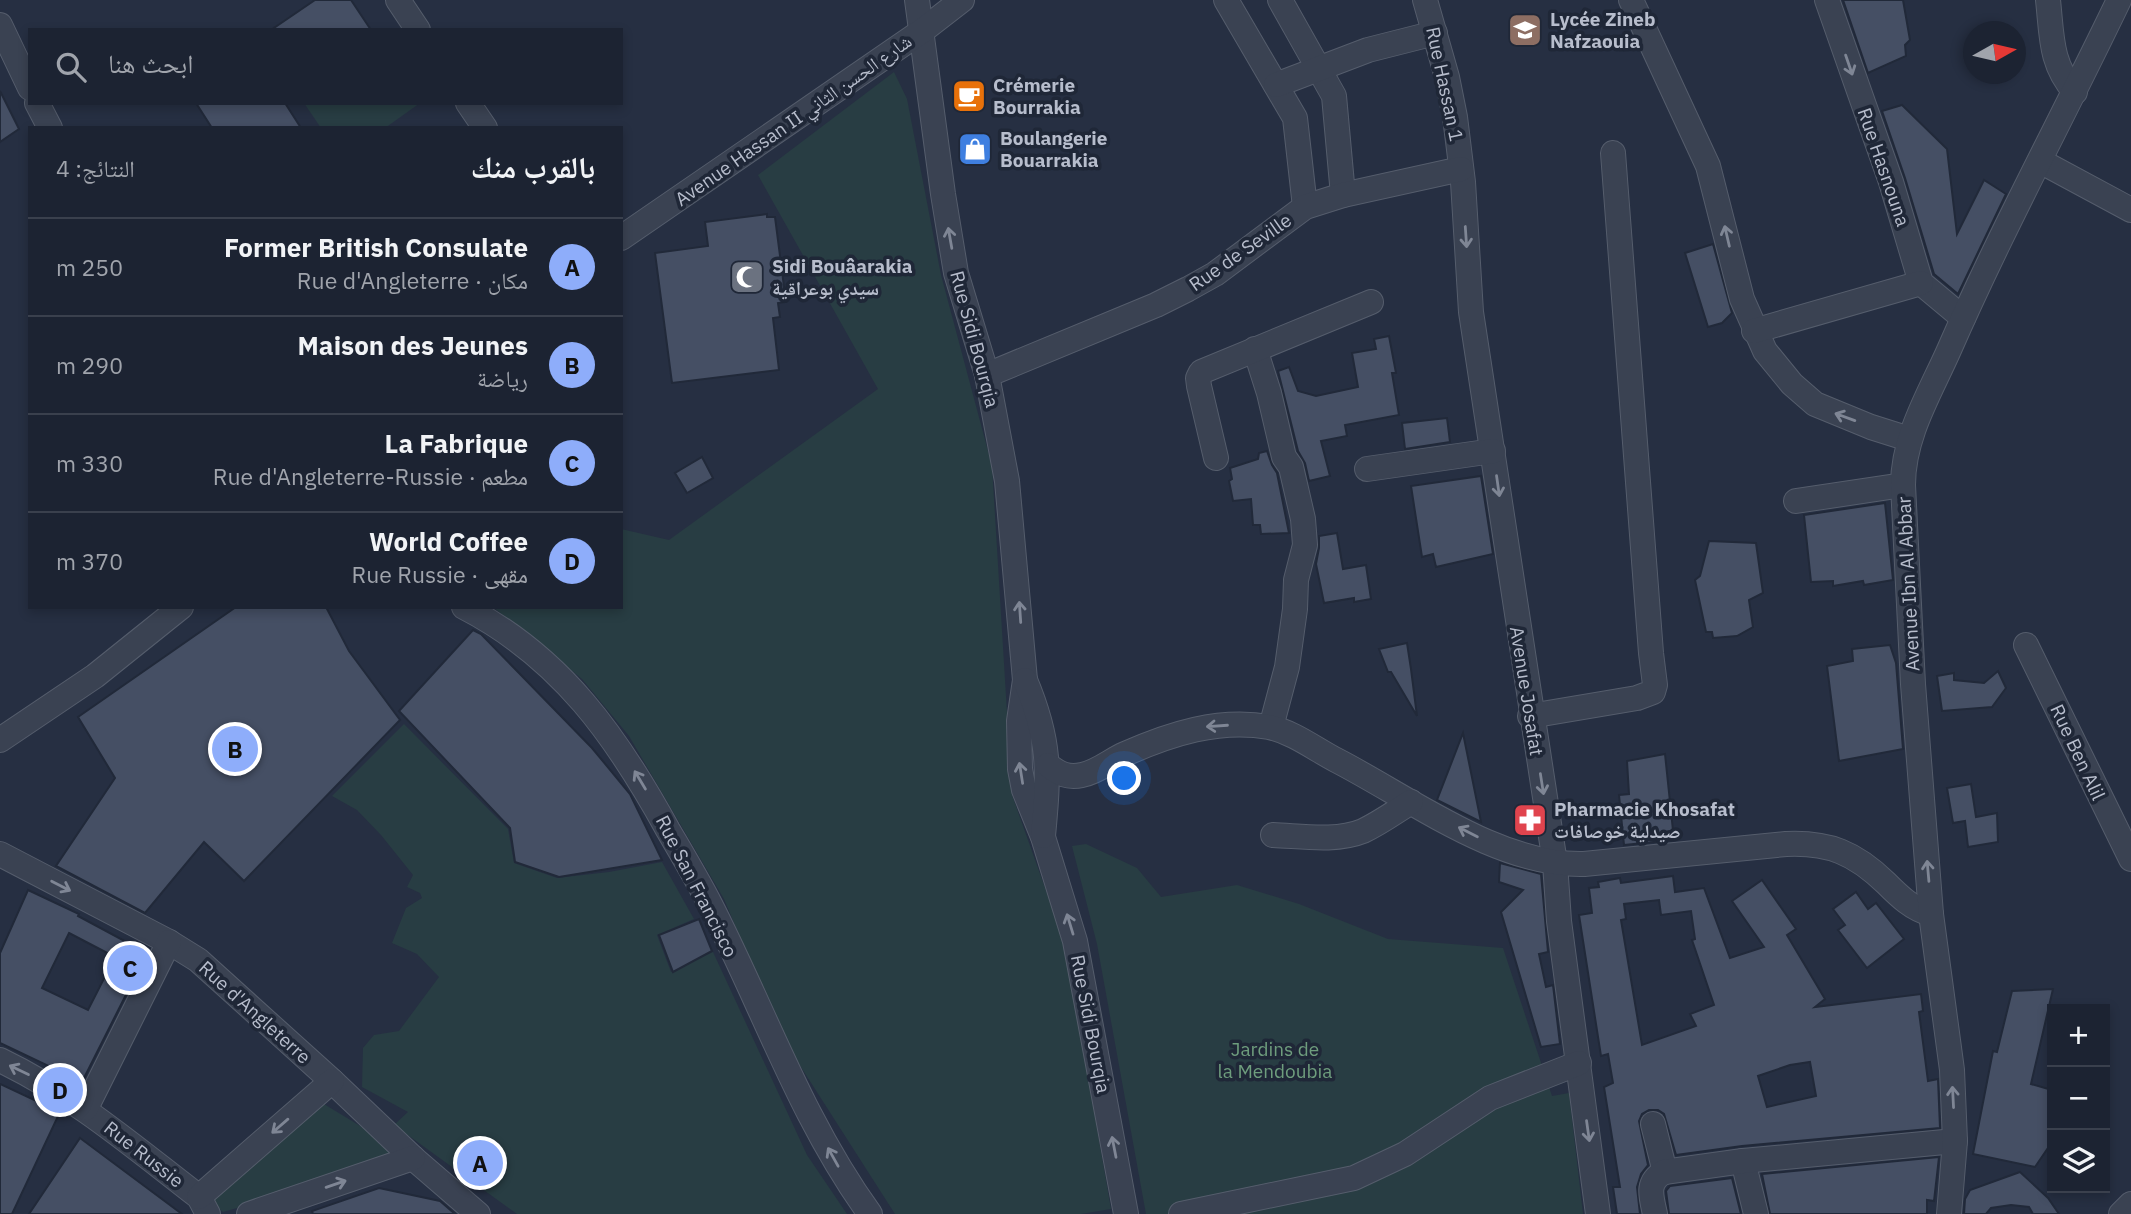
<!DOCTYPE html>
<html lang="ar">
<meta charset="utf-8">
<style>
:root{--surface:#1c2332;--page:#252b3a;--text:#f1f3f6;--muted:#a0a4ac;--line:#3a404d;--accent:#8eadfa}
body{margin:0;font-family:"IBM Plex Sans","Noto Naskh Arabic",sans-serif;background:var(--page);color:var(--text);direction:rtl}
.controls{position:absolute;right:21px;bottom:21px;display:grid;overflow:hidden;border-radius:0px;box-shadow:0 4px 10px #0003}
.controls button{width:63px;height:63px;display:grid;place-items:center;padding:0;border:0;border-bottom:2px solid var(--line);background:var(--surface);color:var(--text);font:35px sans-serif}
.compass{position:absolute;left:1963px;top:21px;width:63px;height:63px;border-radius:50%;background:var(--surface);box-shadow:0 4px 10px #0003;rotate:82deg}
.you{position:absolute;left:1125px;top:779px;width:24px;height:24px;margin:-18px;border:5px solid #fff;border-radius:50%;background:#1a73e8;box-shadow:0 0 0 10px #1a73e833}
.badge{display:grid;place-items:center;width:46px;height:46px;border-radius:50%;background:var(--accent);color:#111;font-size:23px;font-weight:700}
.pin{position:absolute;translate:-50% -50%;border:4px solid #fff;box-shadow:0 2px 7px #0006}
.list{margin:0;padding:0;list-style:none}
h2{display:flex;justify-content:space-between;align-items:center;height:91px;margin:0;padding:0 28px;font-size:30px}
h2 small{font-size:23px;font-weight:400;color:var(--muted)}
.list li{display:grid;grid-template-columns:46px 1fr auto;gap:21px;align-items:center;box-sizing:border-box;height:98px;padding:0 28px;border-top:2px solid var(--line)}
.list b{display:block;font-size:26px;white-space:nowrap}
.list p{margin:0;font-size:23px;white-space:nowrap;color:var(--muted)}
.list em{font-size:23px;font-style:normal;color:var(--muted)}
.icon{flex:none;width:38px;height:38px;fill:none;stroke:currentColor;stroke-width:2;stroke-linecap:round;stroke-linejoin:round}
.map{position:relative;flex:none;width:2131px;height:1214px;overflow:hidden;direction:ltr}
.search{position:absolute;background:var(--surface);box-shadow:0 4px 10px #0003;left:28px;top:28px;width:595px;height:77px;display:flex;align-items:center;gap:18px;box-sizing:border-box;padding:0 24px;border-radius:0px;color:var(--muted);font-size:26px}
.panel{position:absolute;background:var(--surface);box-shadow:0 4px 10px #0003;left:28px;top:126px;width:595px;height:483px;border-radius:0px;direction:rtl}
.map>svg:first-child{display:block}
</style>
<div class="map">
<svg width="2131" height="1214" viewBox="0 0 2131 1214">
<rect width="100%" height="100%" fill="#262f42"/>
<!-- green -->
<g fill="#283d43">
<polygon points="894,72 907,99 941,275 992,466 1012,795 1065,944 1111,1209 1081,1214 895,1214 783,1039 724,899 629,736 582,679 493,607 621,607 621,529 669,540 878,389 758,175"/>
<polygon points="304,103 420,103 385,128 321,128"/>
<polygon points="404,724 508,829 514,863 557,878 609,872 662,862 694,919 657,935 671,972 713,952 807,1155 847,1214 517,1214 394,1125 408,1112 362,1087 363,1048 374,1035 399,1031 439,977 417,954 392,943 406,908 422,898 420,893 407,887 413,875 381,835 357,810 332,796"/>
<polygon points="1086,844 1137,868 1161,897 1237,885 1299,904 1388,939 1503,948 1552,1096 1569,1093 1583,1214 1146,1214 1097,944 1072,846"/>
<polygon points="319,1101 413,1158 223,1212 212,1202 229,1181"/>
</g>
<!-- building -->
<g fill="#454f64" stroke="#212939" stroke-width="2" fill-rule="evenodd">
<polygon points="315,0 351,0 371,30 271,30"/>
<polygon points="1843,0 1903,0 1910,40 1905,45 1906,56 1868,73"/>
<polygon points="0,91 19,129 0,142"/>
<polygon points="196,103 285,103 301,128 212,128"/>
<polygon points="1902,105 1947,149 1957,234 1984,180 2006,194 1958,294 1934,274 1905,178 1882,111"/>
<polygon points="767,214 767,217 775,217 786,302 778,303 780,317 773,318 779,370 672,383 655,253 708,246 705,222"/>
<polygon points="1713,244 1732,313 1722,323 1708,327 1685,253"/>
<polygon points="1389,336 1396,373 1392,373 1399,415 1345,425 1347,436 1321,441 1330,476 1309,481 1305,463 1298,451 1278,371 1289,367 1298,391 1316,396 1358,387 1352,353 1376,349 1374,339"/>
<polygon points="1447,418 1450,442 1405,449 1402,423"/>
<polygon points="1267,451 1272,465 1277,473 1289,533 1261,534 1260,525 1253,525 1251,499 1233,501 1229,481 1232,479 1230,468 1258,459 1259,453"/>
<polygon points="702,457 713,478 687,493 675,473"/>
<polygon points="1481,476 1493,554 1436,567 1433,554 1422,557 1411,486"/>
<polygon points="1885,503 1893,580 1864,585 1863,581 1833,586 1833,581 1811,582 1804,515"/>
<polygon points="1337,533 1343,569 1366,565 1371,599 1354,602 1354,598 1324,603 1316,564 1319,548 1319,536"/>
<polygon points="1709,541 1756,543 1763,593 1749,600 1753,627 1737,636 1713,638 1712,632 1706,632 1695,580 1700,576"/>
<polygon points="236,607 326,607 349,651 400,720 244,881 204,842 145,913 56,866 115,778 78,717"/>
<polygon points="473,630 481,634 592,748 630,794 662,860 559,877 515,862 510,828 399,711"/>
<polygon points="1407,643 1411,669 1417,716 1391,672 1388,672 1379,649"/>
<polygon points="1890,645 1896,663 1903,749 1839,761 1827,666 1853,661 1852,649"/>
<polygon points="1998,671 2006,688 1992,707 1942,711 1937,676 1954,673 1954,680 1984,683"/>
<polygon points="1463,733 1481,822 1437,800"/>
<polygon points="1665,754 1674,840 1624,845 1619,795 1629,794 1627,761"/>
<polygon points="1971,784 1976,817 1997,813 1998,842 1968,847 1965,821 1953,823 1947,788"/>
<polygon points="1500,863 1541,874 1548,952 1539,954 1546,987 1553,985 1560,1044 1541,1047 1501,912 1523,890 1499,882"/>
<path d="M1673,876L1675,892L1704,888L1730,958L1764,947L1732,901L1762,880L1796,929L1787,935L1825,999L1815,1007L1921,994L1923,1011L1919,1012L1928,1081L1938,1079L1940,1128L1742,1146L1676,1155L1664,1114L1658,1110H1649L1642,1114L1639,1121L1648,1165L1641,1174L1637,1187L1640,1214H1617L1613,1187H1620L1604,1087L1613,1083L1608,1054L1601,1056L1579,915L1592,913L1589,888L1599,887L1598,882L1620,878L1621,883ZM1659,900L1661,915L1691,911L1695,939L1692,940L1714,1005L1690,1014L1696,1026L1642,1045L1621,920L1626,919L1624,904ZM1810,1062L1816,1096L1767,1107L1758,1076L1790,1065Z"/>
<path d="M28,890L79,914L78,916L147,953L82,1082L0,1043V953ZM69,933L115,957L88,1010L42,988Z"/>
<polygon points="1856,892 1868,909 1876,903 1904,939 1867,968 1838,930 1845,925 1833,909"/>
<polygon points="699,919 712,951 673,972 659,935"/>
<polygon points="2053,989 2031,1084 2052,1090 2052,1142 2035,1167 1973,1154 1993,1051 1997,1052 2012,991"/>
<polygon points="0,1084 60,1112 12,1214 0,1214"/>
<polygon points="80,1138 182,1214 29,1214"/>
<polygon points="1939,1157 1934,1201 1927,1200 1927,1214 1770,1214 1762,1174"/>
<polygon points="2020,1172 2048,1198 2059,1214 2033,1214 2029,1207 2011,1205 1991,1208 1986,1214 1964,1214 1965,1199 1970,1190"/>
<polygon points="1732,1178 1741,1214 1669,1214 1666,1191 1670,1186"/>
<polygon points="379,1188 440,1201 455,1214 313,1214 312,1211"/>
</g>
<g fill="none" stroke-linecap="round" stroke-linejoin="round">
<!-- minor casing -->
<g stroke="#555d6c" stroke-width="26">
<g id="minor">
<polyline points="398,0 418,30"/>
<polyline points="917,0 943,194 956,273 987,375 1007,481 1025,680 1019,721 1020,769 1024,790 1043,837 1075,941 1126,1214"/>
<polyline points="1226,0 1295,118 1305,207"/>
<polyline points="1280,0 1334,96 1343,195"/>
<polyline points="1425,0 1447,77 1455,117 1463,182 1471,312 1555,863 1559,921 1598,1214"/>
<polyline points="1631,0 1708,166 1742,299 1765,351 1792,384 1815,404 1871,427 1909,439"/>
<polyline points="1827,0 1891,182 1921,283 1963,318"/>
<path d="M2048,0C2052,36 2050,64 2075,92"/>
<polyline points="0,25 30,88"/>
<polyline points="1276,85 1368,50 1435,33"/>
<polyline points="37,103 50,128"/>
<polyline points="468,103 485,128"/>
<polyline points="2040,161 2131,210"/>
<polyline points="621,238 922,31 962,0"/>
<polyline points="1754,331 1921,283"/>
<polyline points="1255,349 1269,393 1284,457 1291,467 1303,519 1305,545 1296,580 1295,609 1287,667 1271,727"/>
<polyline points="987,375 1156,305 1188,289 1215,274 1305,207 1343,195 1461,169"/>
<polyline points="1216,458 1199,386 1198,378 1201,372 1371,302"/>
<polyline points="1367,469 1493,451"/>
<polyline points="1796,501 1903,485"/>
<path d="M464,607C561,657 617,737 668,830C682,854 697,879 710,904C763,1007 801,1119 870,1214"/>
<polyline points="2026,645 2131,859"/>
<path d="M1025,680C1051,742 1049,772 1043,836"/>
<polyline points="1530,716 1637,698 1653,692 1655,685 1651,653 1613,153"/>
<polyline points="0,740 95,676 181,607"/>
<path d="M1048,765C1059,774 1068,778 1082,775C1098,772 1111,760 1125,754C1170,734 1219,718 1269,727C1293,732 1315,749 1336,760C1410,798 1498,866 1584,864L1786,844C1829,842 1855,853 1886,883C1899,896 1912,909 1931,914"/>
<path d="M1273,835C1301,836 1336,842 1363,831C1380,823 1395,812 1411,802"/>
<polyline points="0,854 169,942 198,960 332,1081 413,1158 478,1214"/>
<path d="M0,1060C75,1096 134,1147 199,1197L208,1214"/>
<polyline points="86,1108 169,942"/>
<polyline points="1653,1124 1665,1172"/>
<polyline points="1743,1161 1756,1214"/>
<polyline points="199,1197 332,1081"/>
<polyline points="249,1214 413,1158"/>
<polyline points="1181,1214 1354,1178 1405,1154 1490,1098 1579,1063"/>
<path d="M1655,1214C1651,1196 1646,1182 1664,1172L1743,1161L1955,1141"/>
<path d="M1949,1214L1955,1141L1952,1070L1931,914L1913,684L1903,485C1903,436 1930,393 1949,350C2001,231 2063,117 2119,0"/>
<polyline points="2121,1214 2131,1204"/>
</g>
</g>
<!-- minor -->
<use href="#minor" stroke="#3a4252" stroke-width="24"/>
</g>
<!-- one-way arrows -->
<defs><path id="oneway-shaft" d="M-6 0H5M1.5-3L5.5 0L1.5 3" fill="none" stroke-width="1.6" stroke-linecap="round" stroke-linejoin="round" transform="scale(1.75)"/></defs>
<g stroke="#7f8695">
<use href="#oneway-shaft" transform="translate(1849 65) rotate(71)"/>
<use href="#oneway-shaft" transform="translate(1727 236) rotate(-103)"/>
<use href="#oneway-shaft" transform="translate(1466 237) rotate(86)"/>
<use href="#oneway-shaft" transform="translate(950 238) rotate(-100)"/>
<use href="#oneway-shaft" transform="translate(1845 417) rotate(-160)"/>
<use href="#oneway-shaft" transform="translate(1498 486) rotate(82)"/>
<use href="#oneway-shaft" transform="translate(1020 612) rotate(-94)"/>
<use href="#oneway-shaft" transform="translate(1217 726) rotate(176)"/>
<use href="#oneway-shaft" transform="translate(1021 773) rotate(-99)"/>
<use href="#oneway-shaft" transform="translate(640 780) rotate(-121)"/>
<use href="#oneway-shaft" transform="translate(1542 784) rotate(81)"/>
<use href="#oneway-shaft" transform="translate(1468 832) rotate(-153)"/>
<use href="#oneway-shaft" transform="translate(1928 871) rotate(-95)"/>
<use href="#oneway-shaft" transform="translate(61 886) rotate(27)"/>
<use href="#oneway-shaft" transform="translate(1070 924) rotate(-107)"/>
<use href="#oneway-shaft" transform="translate(19 1070) rotate(-154)"/>
<use href="#oneway-shaft" transform="translate(1953 1097) rotate(-93)"/>
<use href="#oneway-shaft" transform="translate(280 1126) rotate(139)"/>
<use href="#oneway-shaft" transform="translate(1588 1131) rotate(82)"/>
<use href="#oneway-shaft" transform="translate(1114 1147) rotate(-101)"/>
<use href="#oneway-shaft" transform="translate(833 1157) rotate(-119)"/>
<use href="#oneway-shaft" transform="translate(336 1184) rotate(-19)"/>
</g>
<!-- icons -->
<defs>
<g id="school-square" transform="scale(1.75)"><rect x="-9" y="-9" width="18" height="18" rx="4" fill="#8d6e63" stroke="#1f2737"/><path d="M0-5L7-2L0 1L-7-2ZM-4 1L0 2.5L4 1V4Q0 6-4 4Z" fill="#fff"/></g>
<g id="cafe-square" transform="scale(1.75)"><rect x="-9" y="-9" width="18" height="18" rx="4" fill="#e8710a" stroke="#1f2737"/><path d="M-5.5-4.5H6V0H3Q3 3.5 0 3.5H-2.5Q-5.5 3.5-5.5 0ZM3-3.2v2h1.7v-2ZM-6 4.5H4V6H-6Z" fill="#fff"/></g>
<g id="shop-square" transform="scale(1.75)"><rect x="-9" y="-9" width="18" height="18" rx="4" fill="#3f7fe0" stroke="#1f2737"/><path d="M-5-2.5h2.3a2.7 3.5 0 0 1 5.4 0H5L5.5 6h-11ZM-1.5-2.5h3a1.5 2.3 0 0 0-3 0Z" fill="#fff"/></g>
<g id="mosque-square" transform="scale(1.75)"><rect x="-9" y="-9" width="18" height="18" rx="4" fill="#6b7280" stroke="#1f2737"/><path d="M3.5-4.9A6 6 0 1 0 3.5 4.9A5 5 0 1 1 3.5-4.9Z" fill="#fff"/></g>
<g id="pharmacy-square" transform="scale(1.75)"><rect x="-9" y="-9" width="18" height="18" rx="4" fill="#e0444e" stroke="#1f2737"/><path d="M-2-6h4v4h4v4h-4v4h-4v-4h-4v-4h4Z" fill="#fff"/></g>
</defs>
<g fill-rule="evenodd">
<use href="#school-square" x="1525" y="30"/>
<use href="#cafe-square" x="969" y="96"/>
<use href="#shop-square" x="975" y="149"/>
<use href="#mosque-square" x="747" y="277"/>
<use href="#pharmacy-square" x="1530" y="820"/>
</g>
<g text-anchor="middle" dominant-baseline="central" stroke-width="7" stroke-linejoin="round" paint-order="stroke">
<!-- poi labels -->
<g font-size="19" font-weight="bold" fill="#b7bdcc" stroke="#1f2737" text-anchor="start">
<text x="1550" y="19">Lycée Zineb<tspan x="1550" dy="22">Nafzaouia</tspan></text>
<text x="993" y="85">Crémerie<tspan x="993" dy="22">Bourrakia</tspan></text>
<text x="1000" y="138">Boulangerie<tspan x="1000" dy="22">Bouarrakia</tspan></text>
<text x="772" y="266">Sidi Bouâarakia<tspan x="772" dy="22">سيدي بوعراقية</tspan></text>
<text x="1554" y="809">Pharmacie Khosafat<tspan x="1554" dy="22">صيدلية خوصافات</tspan></text>
</g>
<!-- street labels -->
<g font-size="19" fill="#b7bdcc" stroke="#1f2737">
<text transform="translate(1445 84) rotate(78)">Rue Hassan 1</text>
<text transform="translate(793 120) rotate(-35)">Avenue Hassan II شارع الحسن الثاني</text>
<text transform="translate(1884 167) rotate(71)">Rue Hasnouna</text>
<text transform="translate(1240 252) rotate(-35)">Rue de Seville</text>
<text transform="translate(975 339) rotate(75)">Rue Sidi Bourqia</text>
<text transform="translate(1908 584) rotate(-93)">Avenue Ibn Al Abbar</text>
<text transform="translate(1527 691) rotate(81)">Avenue Josafat</text>
<text transform="translate(2078 752) rotate(65)">Rue Ben Alil</text>
<text transform="translate(697 886) rotate(63)">Rue San Francisco</text>
<text transform="translate(255 1012) rotate(42)">Rue d'Angleterre</text>
<text transform="translate(1091 1024) rotate(79)">Rue Sidi Bourqia</text>
<text transform="translate(144 1154) rotate(38)">Rue Russie</text>
</g>
<!-- park labels -->
<g font-size="19" fill="#6e9d7d" stroke="#1f2737">
<text x="1275" y="1049">Jardins de<tspan x="1275" dy="22">la Mendoubia</tspan></text>
</g>
</g>
</svg>
<div class="controls">
<button>+</button>
<button>−</button>
<button><svg class="icon" aria-label="layers" viewBox="0 0 24 24"><path d="M12 4l9 5-9 5-9-5zM3 14l9 5 9-5"/></svg></button>
</div>
<svg class="compass" viewBox="-18 -18 36 36"><path d="M0-13l5 13h-10z" fill="#e53935"/><path d="M0 13l5-13h-10z" fill="#a0a4ac"/></svg>
<div class="you"></div>
<div class="pin badge" style="left:480px;top:1163px">A</div>
<div class="pin badge" style="left:235px;top:749px">B</div>
<div class="pin badge" style="left:130px;top:968px">C</div>
<div class="pin badge" style="left:60px;top:1090px">D</div>
<div class="search"><svg class="icon" aria-label="search" viewBox="0 0 24 24"><circle cx="10" cy="10" r="6"/><path d="M15 15l6 6"/></svg>ابحث هنا</div>
<section class="panel">
<h2>بالقرب منك<small>النتائج: 4</small></h2>
<ul class="list">
<li><span class="badge">A</span><div><b>Former British Consulate</b><p>مكان · Rue d'Angleterre</p></div><em>250 m</em></li>
<li><span class="badge">B</span><div><b>Maison des Jeunes</b><p>رياضة</p></div><em>290 m</em></li>
<li><span class="badge">C</span><div><b>La Fabrique</b><p>مطعم · Rue d'Angleterre-Russie</p></div><em>330 m</em></li>
<li><span class="badge">D</span><div><b>World Coffee</b><p>مقهى · Rue Russie</p></div><em>370 m</em></li>
</ul>
</section>
</div>
